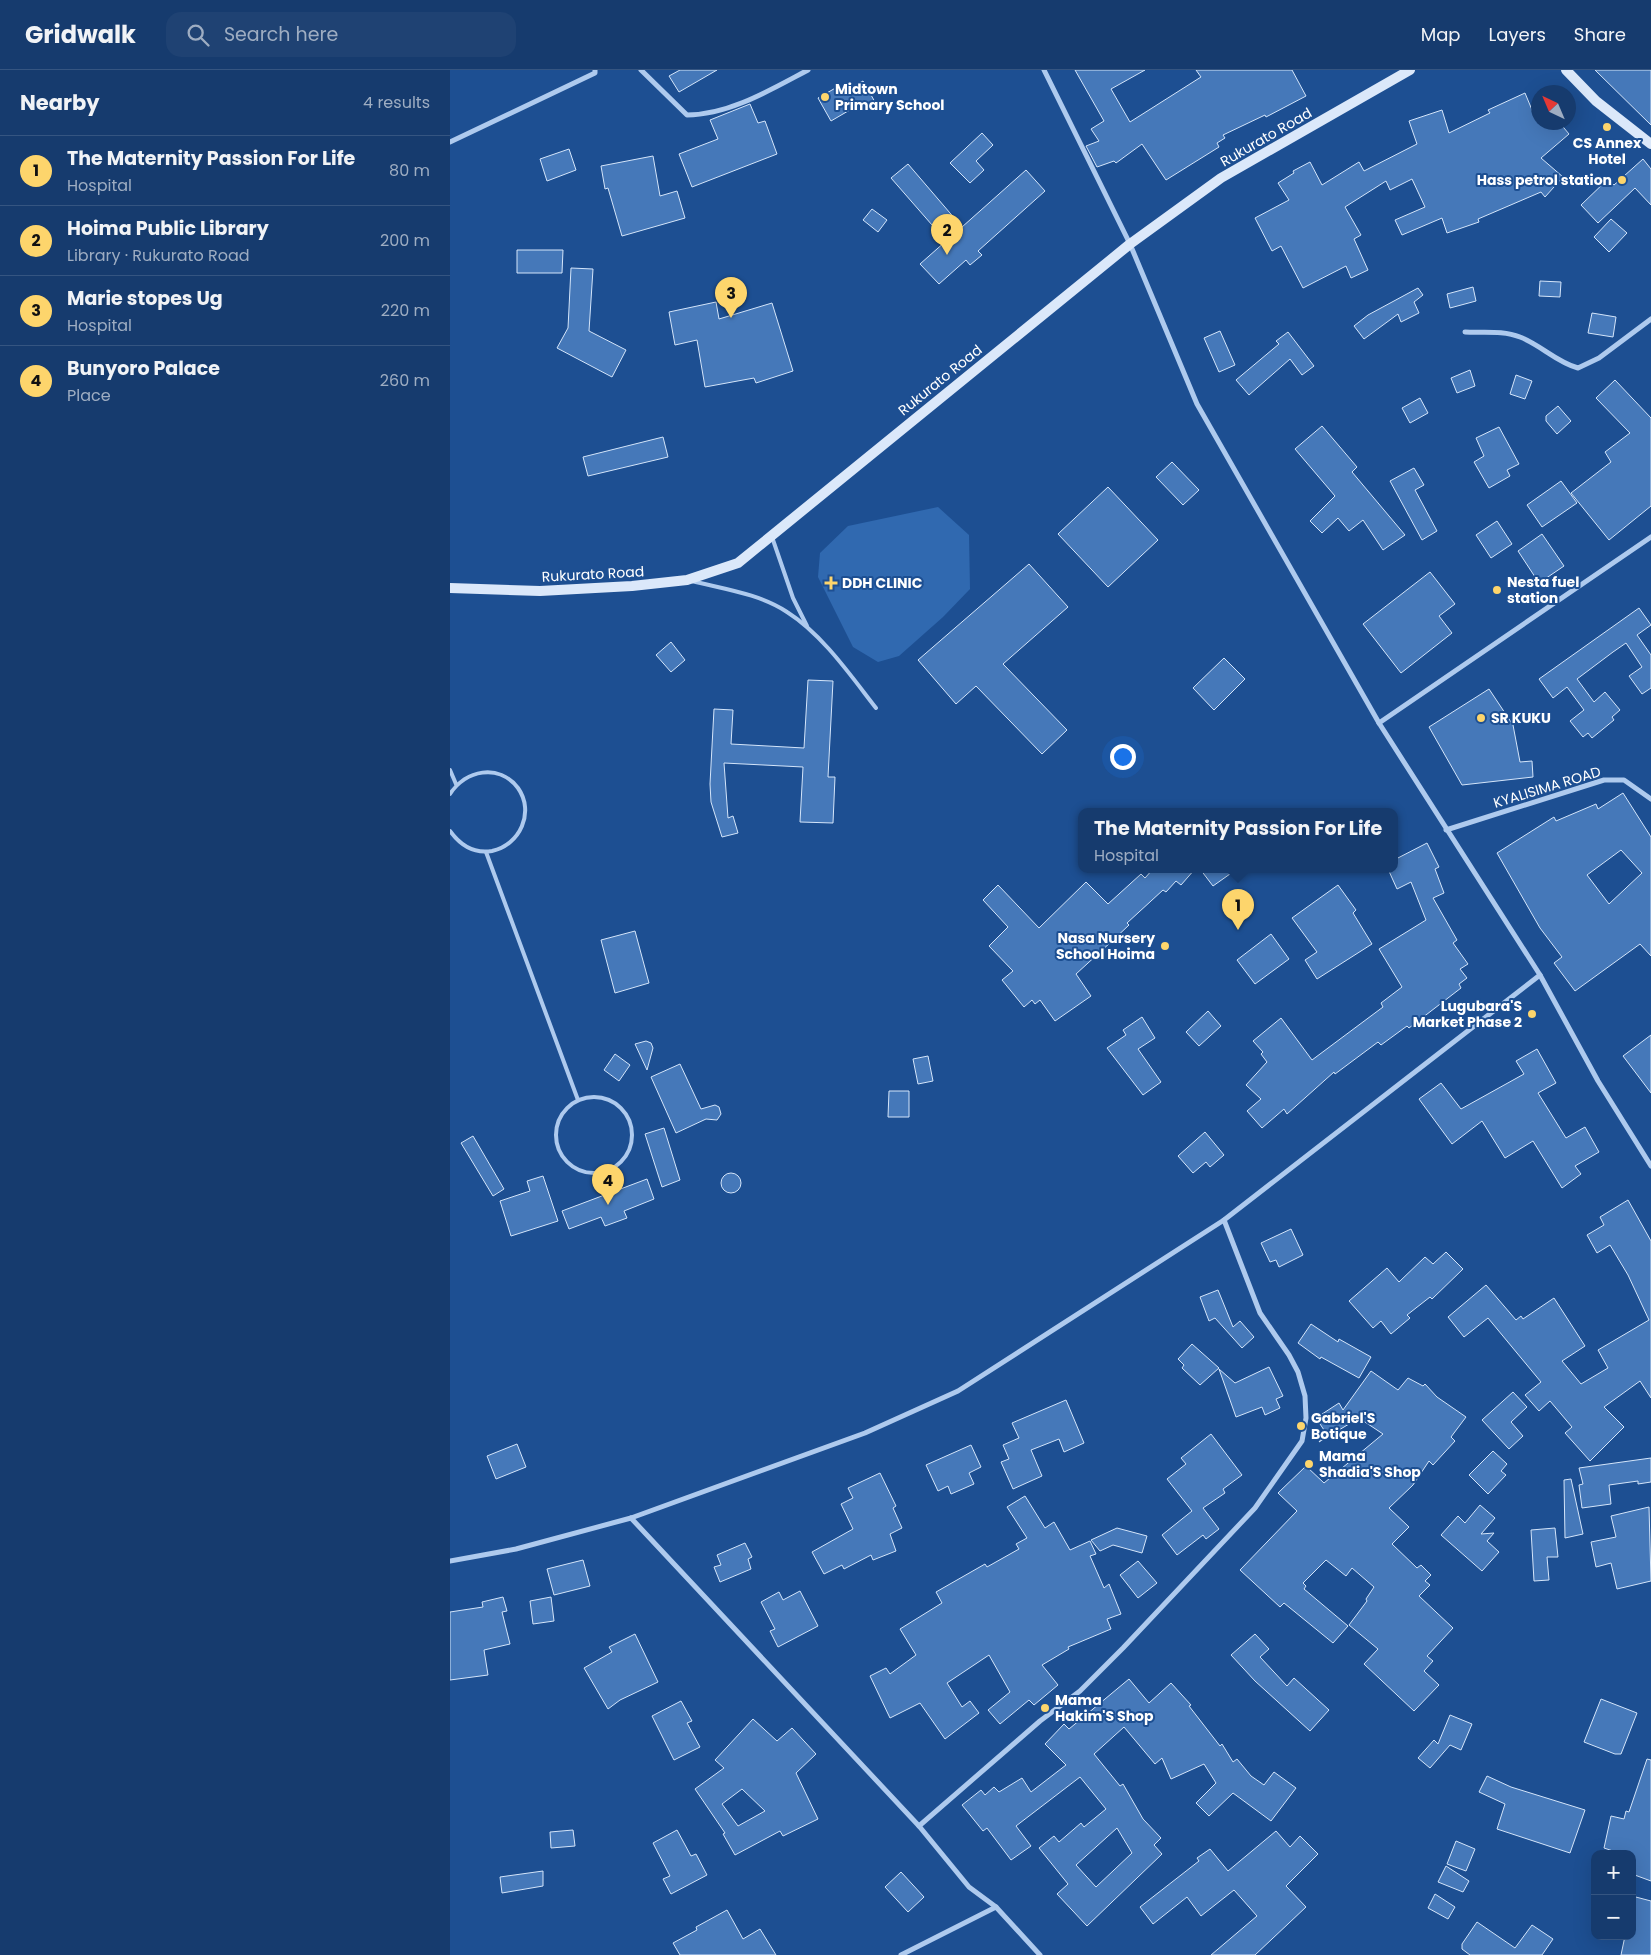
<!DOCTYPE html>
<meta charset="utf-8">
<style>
:root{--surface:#163b6e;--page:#1f4273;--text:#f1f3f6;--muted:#9eadc2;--line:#355581;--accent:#fdd56c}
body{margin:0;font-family:Poppins,sans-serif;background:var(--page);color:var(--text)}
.controls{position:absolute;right:15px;bottom:15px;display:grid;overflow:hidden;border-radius:10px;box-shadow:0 5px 20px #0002}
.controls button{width:45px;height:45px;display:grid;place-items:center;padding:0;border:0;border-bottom:1px solid var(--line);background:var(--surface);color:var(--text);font:25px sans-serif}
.compass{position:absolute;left:1081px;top:15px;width:45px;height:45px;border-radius:50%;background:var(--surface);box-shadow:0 5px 20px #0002;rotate:316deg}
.you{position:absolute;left:672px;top:686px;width:18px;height:18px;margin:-12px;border:4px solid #fff;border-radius:50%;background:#1a73e8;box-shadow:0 0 0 8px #1a73e833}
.badge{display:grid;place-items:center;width:32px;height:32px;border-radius:50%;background:var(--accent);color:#111;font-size:16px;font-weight:700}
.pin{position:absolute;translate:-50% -41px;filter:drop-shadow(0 1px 2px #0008)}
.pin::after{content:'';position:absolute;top:26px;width:18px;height:15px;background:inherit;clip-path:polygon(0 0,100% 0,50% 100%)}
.popup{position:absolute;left:628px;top:738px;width:320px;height:65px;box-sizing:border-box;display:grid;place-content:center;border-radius:10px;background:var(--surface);filter:drop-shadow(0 1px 4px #0005);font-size:16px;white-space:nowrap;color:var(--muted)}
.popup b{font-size:19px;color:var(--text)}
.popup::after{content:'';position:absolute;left:50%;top:100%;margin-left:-10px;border:10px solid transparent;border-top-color:var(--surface)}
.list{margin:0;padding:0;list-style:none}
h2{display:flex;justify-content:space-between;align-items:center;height:65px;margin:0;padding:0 20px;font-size:21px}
h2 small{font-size:16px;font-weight:400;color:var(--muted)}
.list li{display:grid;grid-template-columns:32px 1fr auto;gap:15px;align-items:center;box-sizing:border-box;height:70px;padding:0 20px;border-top:1px solid var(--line)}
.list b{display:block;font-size:19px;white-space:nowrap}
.list p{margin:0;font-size:16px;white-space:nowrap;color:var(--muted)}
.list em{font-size:16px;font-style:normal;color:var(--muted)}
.icon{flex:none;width:28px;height:28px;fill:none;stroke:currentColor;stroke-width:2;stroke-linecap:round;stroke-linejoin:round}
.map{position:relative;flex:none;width:1201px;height:1885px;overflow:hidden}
header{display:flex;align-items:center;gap:30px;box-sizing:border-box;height:70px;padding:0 25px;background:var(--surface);border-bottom:1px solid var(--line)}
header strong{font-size:24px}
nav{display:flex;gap:28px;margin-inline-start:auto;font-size:18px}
.search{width:350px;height:45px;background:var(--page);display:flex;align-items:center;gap:12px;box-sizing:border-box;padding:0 18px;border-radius:15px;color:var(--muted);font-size:19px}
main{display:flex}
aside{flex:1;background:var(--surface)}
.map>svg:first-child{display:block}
</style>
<header>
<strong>Gridwalk</strong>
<div class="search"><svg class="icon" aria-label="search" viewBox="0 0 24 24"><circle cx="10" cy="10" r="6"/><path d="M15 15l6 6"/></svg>Search here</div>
<nav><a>Map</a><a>Layers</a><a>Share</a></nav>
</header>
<main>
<aside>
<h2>Nearby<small>4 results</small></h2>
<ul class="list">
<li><span class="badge">1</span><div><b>The Maternity Passion For Life</b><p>Hospital</p></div><em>80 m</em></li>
<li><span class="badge">2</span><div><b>Hoima Public Library</b><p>Library · Rukurato Road</p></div><em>200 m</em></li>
<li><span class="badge">3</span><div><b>Marie stopes Ug</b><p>Hospital</p></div><em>220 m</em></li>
<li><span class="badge">4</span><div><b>Bunyoro Palace</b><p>Place</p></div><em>260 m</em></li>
</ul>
</aside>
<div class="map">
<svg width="1201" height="1885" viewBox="0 0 1201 1885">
<rect width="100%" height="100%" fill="#1d4f92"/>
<!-- green -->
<polygon fill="#3069b0" points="488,437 519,465 520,519 493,547 449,586 428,592 403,577 368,507 370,483 398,456"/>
<!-- building -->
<g fill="#4578b9" stroke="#d4e5fa" fill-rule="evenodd">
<polygon points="230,0 267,0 229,22 219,6"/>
<polygon points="625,0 695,0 661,19 680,52 751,7 746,0 842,0 856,26 816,47 815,45 773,65 775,68 767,73 769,77 716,110 692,74 666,93 664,91 647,97 636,76 649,71 641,59 654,51"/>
<polygon points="1145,0 1201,0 1201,55"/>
<polygon points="413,11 425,32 412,39 410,34 381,51 368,28 389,16 392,22"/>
<polygon points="1075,23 1087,52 1109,52 1119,64 1091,88 1113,107 1095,127 1091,122 1028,149 1029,152 997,163 992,148 952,165 945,150 975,137 962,109 940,120 936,111 895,137 911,165 904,169 918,200 901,208 896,196 853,218 831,176 822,181 805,148 839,130 828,113 844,103 843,101 860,92 872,115 909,92 914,101 967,74 959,51 992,40 999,63 1040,43 1038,40"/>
<polygon points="300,34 308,53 315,51 327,84 242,117 229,84 268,69 260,50"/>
<polygon points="532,63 543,75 526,91 534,100 520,113 500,93"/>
<polygon points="119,79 126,100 97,111 90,89"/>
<polygon points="203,86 210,126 227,121 235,148 172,166 158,118 155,119 151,96"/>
<polygon points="1193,89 1201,99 1201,135 1185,118 1148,153 1131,135 1158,109 1164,115"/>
<polygon points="458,94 512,157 576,100 595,121 528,181 532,185 520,195 516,190 489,214 470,194 496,171 441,108"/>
<polygon points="422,139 437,150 428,162 413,150"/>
<polygon points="1161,149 1177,163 1159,182 1144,167"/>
<polygon points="67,180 113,180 112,203 67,203"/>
<polygon points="121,198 143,199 139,261 176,280 162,307 107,278 118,258"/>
<polygon points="1090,211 1111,212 1110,227 1089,226"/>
<polygon points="1023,217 1026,231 1000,238 997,224"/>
<polygon points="968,218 973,225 964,232 969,243 951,252 948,244 914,269 904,256 918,245"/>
<polygon points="266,232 269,249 322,233 343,301 306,313 304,308 255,317 247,270 225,275 219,242"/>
<polygon points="1142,243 1166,247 1163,267 1138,263"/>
<polygon points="770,261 785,295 769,302 754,268"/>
<polygon points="838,262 864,296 852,305 840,289 799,325 786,310 829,274 826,271"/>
<polygon points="1020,300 1025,316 1007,323 1001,308"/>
<polygon points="1066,305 1082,311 1075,329 1060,324"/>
<polygon points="1165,310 1201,348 1201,436 1159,470 1121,423 1161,392 1155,382 1180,363 1146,328"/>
<polygon points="970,328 978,343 960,353 952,338"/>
<polygon points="1108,336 1121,351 1107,364 1096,351 1096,346"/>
<polygon points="872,356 907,397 902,402 955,465 933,480 913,450 899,461 888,448 872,463 860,451 885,426 845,379"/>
<polygon points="1049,357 1069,394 1057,400 1060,406 1039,418 1024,392 1034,386 1026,368"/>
<polygon points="213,367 218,387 138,406 133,387"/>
<polygon points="722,392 749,420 733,435 706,407"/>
<polygon points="964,398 974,415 965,420 987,461 972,470 940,411"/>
<polygon points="1111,411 1127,433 1092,457 1077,435"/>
<polygon points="658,417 708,470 658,517 608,464"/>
<polygon points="1047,451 1062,474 1041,488 1026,465"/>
<polygon points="1092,464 1114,496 1089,513 1068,481"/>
<polygon points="579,494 618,537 553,594 617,660 592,684 526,616 506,634 468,590"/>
<polygon points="980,502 1005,534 989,546 1002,563 951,603 913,554"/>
<polygon points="1189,538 1201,555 1187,565 1201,585 1201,618 1192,624 1179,606 1192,597 1176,573 1163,582 1127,609 1144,632 1155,622 1170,640 1162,647 1164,650 1142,668 1138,663 1133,667 1120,651 1134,640 1117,617 1103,628 1089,609"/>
<polygon points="221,572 235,590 221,602 206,585"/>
<polygon points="774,588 795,609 764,640 743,618"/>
<polygon points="358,610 383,611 378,707 385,707 383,753 350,752 353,697 274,693 278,748 283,746 288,763 272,767 261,732 260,714 264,639 283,640 281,674 354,678"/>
<polygon points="1039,619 1063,655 1070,692 1082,691 1083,707 1012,715 979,657"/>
<path d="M1173,723L1201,767V886L1190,874L1125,921L1104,893L1112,887L1090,858L1047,783L1104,747L1106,751L1146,734L1148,739ZM1171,780L1192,803L1159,834L1137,805Z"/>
<polygon points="977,773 989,797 985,799 994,823 983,828 1007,870 1003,873 1018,894 1010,899 1017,908 1009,914 1011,918 959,958 957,956 931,975 928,972 885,1004 884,1002 837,1044 834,1039 812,1058 797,1041 811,1029 796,1015 817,992 811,984 813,982 803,971 831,948 862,990 933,937 931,933 952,917 929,879 976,850 961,812 947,819 938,799 944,799 944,790"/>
<polygon points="703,799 745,799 731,815 726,811 716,822 713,820 677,853 679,855 661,872 626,904 641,926 605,951 590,930 585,934 582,930 574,937 552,910 563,901 539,876 558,857 533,830 548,815 589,858 636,812 658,834 691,804 695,808"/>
<polygon points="750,799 787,799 763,816"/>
<polygon points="888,815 906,840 903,843 922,874 867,909 855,890 867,882 842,848"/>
<polygon points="185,861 199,913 165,923 151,870"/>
<polygon points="821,864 839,889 805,914 787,890"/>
<polygon points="758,941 771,956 749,976 736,962"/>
<polygon points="692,947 705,968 688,979 711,1012 693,1025 657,978 676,965 673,960"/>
<polygon points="1201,965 1201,1023 1173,986"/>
<polygon points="196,971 201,973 203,978 197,1000 185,974"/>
<polygon points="1087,979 1106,1013 1088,1023 1116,1068 1135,1057 1149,1082 1125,1096 1131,1104 1112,1118 1083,1071 1055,1088 1032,1051 1002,1074 969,1029 991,1013 1011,1039 1074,1004 1066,991"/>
<polygon points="165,984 180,995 169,1011 154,1000"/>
<polygon points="478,986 483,1011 468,1014 463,989"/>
<polygon points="230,994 251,1039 265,1035 269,1037 271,1044 267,1050 256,1049 226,1063 201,1007"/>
<polygon points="439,1021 459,1021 459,1047 438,1047"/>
<polygon points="214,1058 230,1110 212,1117 195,1064"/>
<polygon points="755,1062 774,1085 760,1097 756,1092 743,1103 728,1086"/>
<polygon points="23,1066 54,1119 43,1126 11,1073"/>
<circle cx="281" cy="1113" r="10"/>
<polygon points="93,1106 108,1151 61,1166 50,1131 80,1121 77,1111"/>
<polygon points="197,1109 204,1129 174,1141 177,1148 155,1156 151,1147 119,1159 112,1141"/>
<polygon points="1178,1130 1201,1171 1201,1328 1190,1311 1154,1337 1174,1357 1140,1391 1115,1363 1122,1357 1100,1331 1089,1341 1075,1325 1091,1312 1038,1248 1014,1267 998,1247 1036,1215 1066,1250 1071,1246 1073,1249 1104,1228 1135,1276 1112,1291 1131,1314 1158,1298 1148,1280 1199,1250 1178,1205 1160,1175 1147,1183 1137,1165 1154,1155 1150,1147"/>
<polygon points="841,1159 853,1185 829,1197 826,1190 820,1192 811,1173"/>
<polygon points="996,1182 1013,1199 982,1229 980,1227 957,1245 960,1248 941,1264 931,1251 923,1258 899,1231 937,1198 949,1212 975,1187 983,1194"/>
<polygon points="768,1220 783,1257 790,1251 804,1267 792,1278 765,1248 759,1251 750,1227"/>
<polygon points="861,1254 888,1272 889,1269 921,1287 909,1308 871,1287 870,1289 848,1273"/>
<polygon points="742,1274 769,1298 750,1315 732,1298 734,1295 728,1289"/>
<polygon points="819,1297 833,1326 826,1329 830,1338 815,1345 812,1337 786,1347 769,1299 785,1313"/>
<polygon points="921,1301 948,1320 958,1308 973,1316 975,1314 987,1327 1016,1347 1001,1367 1005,1371 983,1395 979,1391 963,1415 939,1438 959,1457 942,1474 967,1498 971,1495 981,1505 975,1511 980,1515 969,1526 1003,1558 977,1586 983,1591 974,1601 989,1615 964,1641 914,1594 928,1579 899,1555 917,1531 916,1529 924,1517 902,1498 896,1506 876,1490 853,1513 856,1516 854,1519 898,1556 883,1573 834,1533 830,1537 790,1500 847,1441 828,1423 856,1396 874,1413 933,1364 909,1348 869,1372 876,1363 866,1348 889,1333 893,1340"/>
<polygon points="1063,1322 1077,1337 1061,1352 1073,1366 1059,1379 1032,1350"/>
<polygon points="616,1330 634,1373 614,1382 609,1369 581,1380 592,1406 563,1419 551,1392 559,1389 553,1375 569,1368 562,1353"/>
<polygon points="761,1364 792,1405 773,1419 775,1423 753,1438 769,1459 756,1469 753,1465 727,1485 712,1465 742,1441 717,1409 736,1394 731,1388"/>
<polygon points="67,1374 76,1397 46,1409 37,1386"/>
<polygon points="521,1375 531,1397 519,1403 524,1414 501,1424 498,1416 488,1421 476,1395"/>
<polygon points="1043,1381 1057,1394 1051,1401 1056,1405 1038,1424 1019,1405"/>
<polygon points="1201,1388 1201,1412 1188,1414 1188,1411 1159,1415 1161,1434 1132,1438 1129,1415 1133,1414 1129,1398"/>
<polygon points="430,1403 446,1436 443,1438 452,1458 440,1464 446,1481 423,1490 421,1485 394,1499 392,1495 374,1504 362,1482 403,1459 391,1434 403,1428 398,1418"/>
<polygon points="1121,1409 1133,1464 1115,1468 1114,1410"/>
<polygon points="575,1426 595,1458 604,1452 620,1480 640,1471 646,1484 640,1486 654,1518 659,1514 671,1544 657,1549 661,1559 618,1577 619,1579 592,1595 608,1615 584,1635 579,1630 550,1654 538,1640 560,1622 539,1585 497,1613 512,1637 520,1631 529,1643 495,1669 470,1633 440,1648 420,1606 436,1598 440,1604 466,1585 450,1559 492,1533 486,1522 535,1494 537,1497 569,1479 566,1474 577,1468 557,1437"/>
<polygon points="1030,1435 1045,1448 1031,1464 1044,1463 1037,1471 1049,1482 1032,1501 991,1465 1008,1446 1015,1453"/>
<polygon points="1199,1437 1201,1511 1167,1519 1161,1493 1146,1497 1141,1472 1166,1467 1161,1446"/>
<polygon points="667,1458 697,1466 692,1483 663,1475 650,1481 641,1470"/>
<polygon points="1105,1458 1108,1487 1097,1487 1099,1510 1084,1511 1081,1460"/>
<polygon points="295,1473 302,1487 298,1489 301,1499 270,1512 264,1497 271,1495 267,1485"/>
<polygon points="133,1490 140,1516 104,1525 97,1499"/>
<polygon points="688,1491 707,1513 688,1528 670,1505"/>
<polygon points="350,1521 368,1556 328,1577 320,1561 325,1559 311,1532 329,1522 333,1530"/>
<polygon points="53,1527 57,1541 52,1542 60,1574 34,1580 38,1605 0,1610 0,1542 33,1537 32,1532"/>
<polygon points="101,1527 104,1551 83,1554 80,1531"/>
<polygon points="185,1564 208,1612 170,1630 158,1639 134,1598 162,1582 159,1577"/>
<polygon points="805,1564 819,1579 810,1587 837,1616 844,1608 879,1640 860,1661 805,1611 781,1585"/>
<path d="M679,1609L699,1633L721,1613L741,1635L739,1636L770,1676L772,1674L783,1692L787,1689L801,1706L814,1715L824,1702L846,1718L821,1751L783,1723L759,1746L746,1733L766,1713L754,1694L721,1709L712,1688L705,1694L674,1657L644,1684L670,1716L673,1714L693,1749L711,1768L704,1775L712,1784L637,1856L607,1824L618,1814L589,1778L604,1766L609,1772L631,1753L634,1757L656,1739L630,1707L566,1756L581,1776L561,1790L537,1758L533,1761L512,1735L531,1720L535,1725L544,1717L549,1722L572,1708L581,1722L616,1695L595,1674L614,1654L619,1659ZM667,1758L682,1783L646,1817L626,1795Z"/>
<polygon points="1151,1629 1187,1643 1171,1684 1165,1684 1134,1672"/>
<polygon points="231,1631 242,1651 237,1653 250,1677 224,1690 202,1646"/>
<polygon points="1000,1645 1022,1654 1011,1680 1000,1675 980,1698 968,1688 984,1670 988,1674"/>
<path d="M303,1649L327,1671L342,1658L366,1684L346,1703L368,1749L333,1766L330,1761L285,1785L273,1764L275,1763L245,1719L274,1698L265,1690ZM292,1719L315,1741L288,1756L272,1734Z"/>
<polygon points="1197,1689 1201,1690 1201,1811 1182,1804 1182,1784 1172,1784 1154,1778 1161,1746 1174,1749 1176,1741 1179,1742"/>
<polygon points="1037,1706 1061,1717 1135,1740 1120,1783 1047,1759 1055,1734 1029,1722"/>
<polygon points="123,1760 125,1776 101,1778 100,1762"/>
<polygon points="227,1760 241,1786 246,1784 257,1805 221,1824 213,1809 220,1806 203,1773"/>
<polygon points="826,1761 840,1777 850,1766 868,1784 836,1816 856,1837 805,1885 761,1885 807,1846 784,1820 751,1846 737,1827 703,1854 690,1837 749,1791 747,1788 760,1779 778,1801"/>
<polygon points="1006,1771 1025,1779 1016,1801 997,1794"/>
<polygon points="996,1796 1019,1811 1013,1822 988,1812"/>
<polygon points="93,1801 93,1816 52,1823 50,1807"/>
<polygon points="451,1802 474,1827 458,1842 435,1817"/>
<polygon points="985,1824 1005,1837 998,1849 978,1838"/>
<polygon points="1182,1826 1201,1831 1201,1885 1171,1885 1175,1866 1182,1866"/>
<polygon points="277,1840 293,1869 310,1859 326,1885 230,1885 223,1873 247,1860 246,1857"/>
<polygon points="1027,1852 1065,1878 1082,1855 1103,1869 1092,1885 1020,1885 1012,1879 1012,1874"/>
</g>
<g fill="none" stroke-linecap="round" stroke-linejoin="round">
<!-- lane -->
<g stroke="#aecaee" stroke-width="4">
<polyline points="322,467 343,528 357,556"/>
<path d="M242,511C274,519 310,524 337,542C372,564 401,606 426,638"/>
<polyline points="0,700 6,714"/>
<path d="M0,724C15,700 49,693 68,718C85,742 70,775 42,781C24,784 10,775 0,761"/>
<polyline points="36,782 128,1030"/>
<circle cx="144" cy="1065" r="38"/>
</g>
<!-- street -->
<g stroke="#aecaee" stroke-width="5">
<path d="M191,0L237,45C279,45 322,19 358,0"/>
<polyline points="594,0 680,174 747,334 929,653 1090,905 1148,1011 1201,1096"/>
<polyline points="0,72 145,3 145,0"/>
<path d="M1015,262C1033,263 1053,260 1070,267C1091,275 1106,292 1128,298L1149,288L1201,249"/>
<polyline points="929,653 1201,467"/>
<polyline points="996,760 1154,710 1174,710 1201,729"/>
<polyline points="181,1448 469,1756 519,1817 546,1837 590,1885"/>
<polyline points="0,1491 66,1479 181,1448 415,1363 508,1321 774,1150 1090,905"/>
<polyline points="469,1756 590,1651 630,1621 673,1578 805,1438 852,1371 856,1348 855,1326 848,1302 839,1285 810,1243 774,1150"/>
<polyline points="451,1885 546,1837"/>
</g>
<!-- secondary -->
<g stroke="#dbe8fa" stroke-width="10">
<polyline points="1116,0 1146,31 1201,74"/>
<polyline points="0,518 90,521 182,516 237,510 288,493 680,174 771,108 960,0"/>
</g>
</g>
<!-- markers -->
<g fill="#fdd56c" stroke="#1d4f92" stroke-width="2">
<circle cx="375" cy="27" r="5"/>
<circle cx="1157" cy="57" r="5"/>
<circle cx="1172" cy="110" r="5"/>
<path d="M378.5 505.5h5v5h5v5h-5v5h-5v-5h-5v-5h5z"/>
<circle cx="1047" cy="520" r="5"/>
<circle cx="1031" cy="648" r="5"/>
<circle cx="715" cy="876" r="5"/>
<circle cx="1082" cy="944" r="5"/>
<circle cx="851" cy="1356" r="5"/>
<circle cx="859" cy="1394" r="5"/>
<circle cx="595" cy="1638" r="5"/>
</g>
<g text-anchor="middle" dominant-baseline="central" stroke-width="4" stroke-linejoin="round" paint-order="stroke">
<!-- poi labels -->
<g font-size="14" font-weight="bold" fill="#fff" stroke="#1d4f92" text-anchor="start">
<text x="385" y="19">Midtown<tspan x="385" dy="16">Primary School</tspan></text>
<text x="1157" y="73" text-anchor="middle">CS Annex<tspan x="1157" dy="16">Hotel</tspan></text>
<text x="1162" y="110" text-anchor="end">Hass petrol station</text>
<text x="1057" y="512">Nesta fuel<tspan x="1057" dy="16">station</tspan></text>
<text x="392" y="513">DDH CLINIC</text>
<text x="1041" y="648">SR KUKU</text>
<text x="705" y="868" text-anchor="end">Nasa Nursery<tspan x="705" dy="16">School Hoima</tspan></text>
<text x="1072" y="936" text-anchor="end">Lugubara'S<tspan x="1072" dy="16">Market Phase 2</tspan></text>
<text x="861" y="1348">Gabriel'S<tspan x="861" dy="16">Botique</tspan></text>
<text x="869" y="1386">Mama<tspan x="869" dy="16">Shadia'S Shop</tspan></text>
<text x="605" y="1630">Mama<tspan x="605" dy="16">Hakim'S Shop</tspan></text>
</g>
<!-- street labels -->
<g font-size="14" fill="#fff" stroke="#1d4f92">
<text transform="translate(816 67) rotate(-30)">Rukurato Road</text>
<text transform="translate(490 310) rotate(-39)">Rukurato Road</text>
<text transform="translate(143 504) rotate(-3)">Rukurato Road</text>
<text transform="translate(1097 717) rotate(-17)">KYALISIMA ROAD</text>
</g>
</g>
</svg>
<div class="controls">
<button>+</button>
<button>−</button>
</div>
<svg class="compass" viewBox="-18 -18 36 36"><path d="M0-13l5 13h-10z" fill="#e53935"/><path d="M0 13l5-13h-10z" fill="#9eadc2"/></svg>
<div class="you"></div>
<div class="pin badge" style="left:788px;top:860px">1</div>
<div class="popup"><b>The Maternity Passion For Life</b>Hospital</div>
<div class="pin badge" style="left:497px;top:185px">2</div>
<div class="pin badge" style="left:281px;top:248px">3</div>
<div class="pin badge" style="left:158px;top:1135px">4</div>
</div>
</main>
